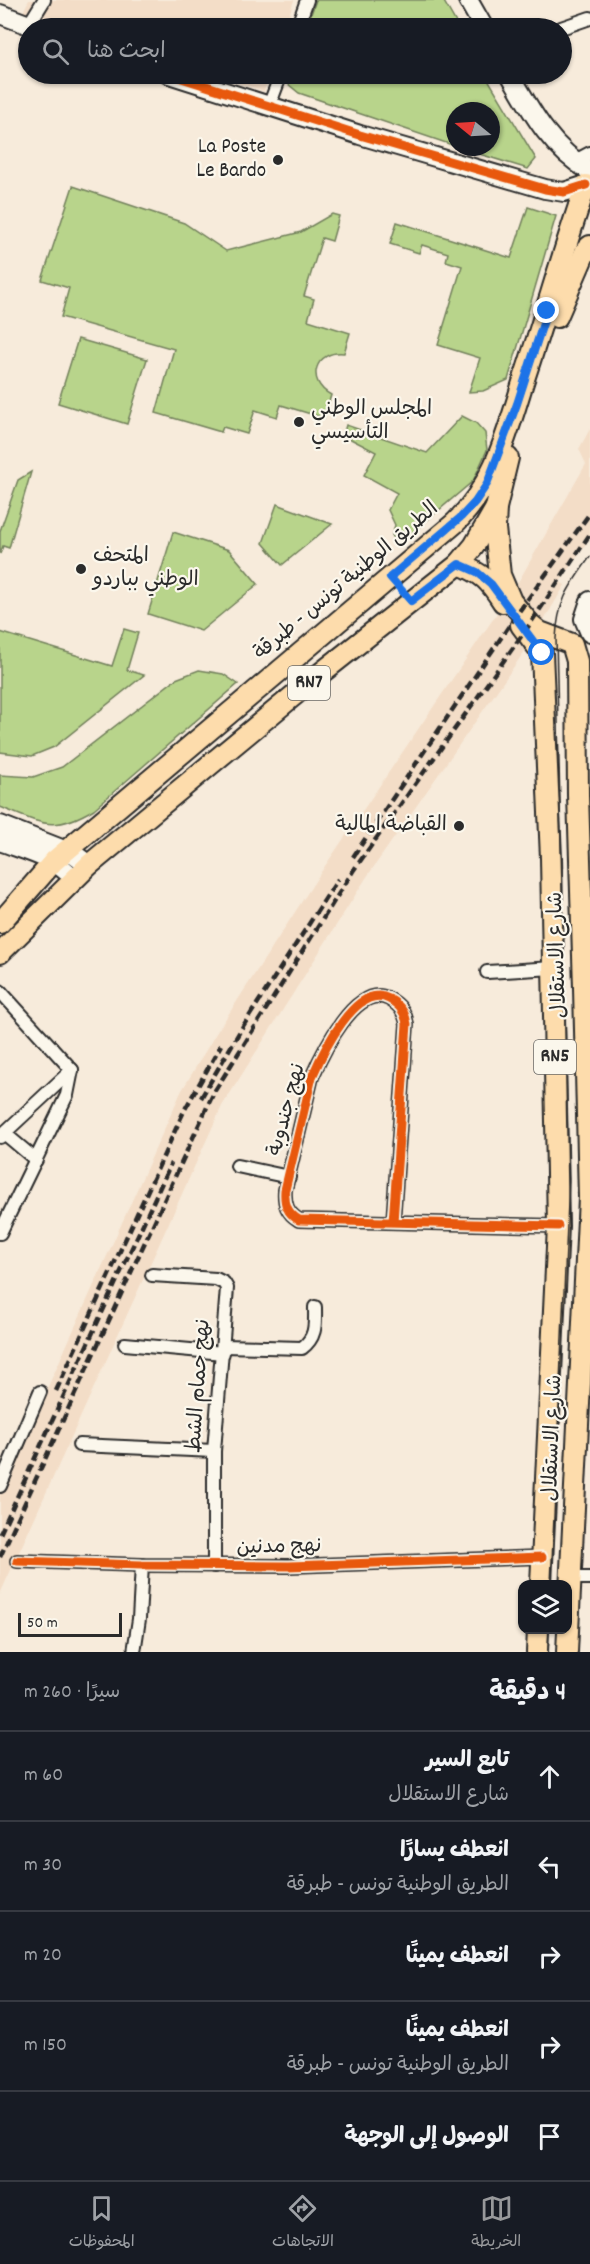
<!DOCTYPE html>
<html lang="ar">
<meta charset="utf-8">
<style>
:root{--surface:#171b24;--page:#242831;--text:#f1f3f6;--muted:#9ea1a6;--line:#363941;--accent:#98999b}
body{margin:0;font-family:Dekko,"Playpen Sans Arabic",sans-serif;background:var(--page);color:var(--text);direction:rtl}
.controls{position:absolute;right:18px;bottom:18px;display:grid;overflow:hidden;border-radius:12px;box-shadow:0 2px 4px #0004}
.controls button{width:54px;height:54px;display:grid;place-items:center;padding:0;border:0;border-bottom:2px solid var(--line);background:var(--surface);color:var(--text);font:30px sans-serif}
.compass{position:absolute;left:446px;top:102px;width:54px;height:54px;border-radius:50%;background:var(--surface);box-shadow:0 2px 4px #0004;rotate:288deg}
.scale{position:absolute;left:18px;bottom:15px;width:104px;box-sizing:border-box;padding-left:6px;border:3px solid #2b2b2b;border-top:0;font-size:16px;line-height:21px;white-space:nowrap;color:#2b2b2b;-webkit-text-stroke:4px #fbf7ec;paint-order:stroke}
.stop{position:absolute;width:18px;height:18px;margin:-14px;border:4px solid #1a73e8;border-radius:50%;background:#fff}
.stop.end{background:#1a73e8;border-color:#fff;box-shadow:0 2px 6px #0008}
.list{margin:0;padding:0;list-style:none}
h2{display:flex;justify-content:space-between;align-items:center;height:78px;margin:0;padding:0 24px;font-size:26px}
h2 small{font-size:20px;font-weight:400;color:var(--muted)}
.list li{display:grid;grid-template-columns:39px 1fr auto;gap:18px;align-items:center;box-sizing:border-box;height:90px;padding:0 24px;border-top:2px solid var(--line)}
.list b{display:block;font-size:22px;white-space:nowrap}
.list p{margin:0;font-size:20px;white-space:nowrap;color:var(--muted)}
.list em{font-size:20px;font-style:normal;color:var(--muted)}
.icon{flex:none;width:33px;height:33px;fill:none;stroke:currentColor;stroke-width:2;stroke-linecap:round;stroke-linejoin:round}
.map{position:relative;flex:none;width:590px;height:1652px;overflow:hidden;direction:ltr}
.search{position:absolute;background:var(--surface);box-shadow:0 2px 4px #0004;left:18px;right:18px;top:18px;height:66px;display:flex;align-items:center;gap:15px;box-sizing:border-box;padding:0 21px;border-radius:33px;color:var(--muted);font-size:22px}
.sheet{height:528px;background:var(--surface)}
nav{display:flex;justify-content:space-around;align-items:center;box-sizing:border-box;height:84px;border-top:2px solid var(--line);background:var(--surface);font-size:16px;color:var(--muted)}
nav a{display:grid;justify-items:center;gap:3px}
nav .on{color:var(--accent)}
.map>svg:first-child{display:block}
</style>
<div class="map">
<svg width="590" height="1652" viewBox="0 0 590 1652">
<rect width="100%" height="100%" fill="#f7ebdb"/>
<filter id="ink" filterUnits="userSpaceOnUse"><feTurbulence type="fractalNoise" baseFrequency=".0167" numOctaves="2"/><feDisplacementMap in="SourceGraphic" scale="12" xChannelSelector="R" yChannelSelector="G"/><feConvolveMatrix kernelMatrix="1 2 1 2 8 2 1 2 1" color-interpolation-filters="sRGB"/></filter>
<g filter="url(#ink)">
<!-- built -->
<g fill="#f3ddc7">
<polygon points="29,0 294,0 285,28 74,28 23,12"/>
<polygon points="211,74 270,74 264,91"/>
<polygon points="590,429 590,538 560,582 565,585 529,645 366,878 222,1106 0,1594 0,1493 181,1092 215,1035 325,866 517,584 586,464 579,449"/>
</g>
<!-- green -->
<g fill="#b8d48b" stroke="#72805b" stroke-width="1.5">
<polygon points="316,0 443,0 459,28 306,28"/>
<polygon points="291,74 485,74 536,159 528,169 457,147 491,147 491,111 455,111 455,146 299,93 288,84"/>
<path d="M73,186L184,223L226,251L301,232L332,214L339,216L332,241L322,238L304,296L314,299L308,320L350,333L344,353C315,350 305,381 331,395L324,418L281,405L277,417L255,410L247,434L223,427L221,432L156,413L174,349L61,317L69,288L42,280Z"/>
<polygon points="528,207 556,216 508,380 483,391 469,392 480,358 438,345 462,266 446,261 448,253 422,245 419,253 390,244 397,222 511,258"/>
<polygon points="78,339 147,359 127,424 58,403"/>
<polygon points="462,416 476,423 485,433 487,450 473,481 398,545 392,535 395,525 388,510 397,493 364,475 376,452 343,435 346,425 427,453"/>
<polygon points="31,472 9,548 3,546 0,554 0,531 18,480"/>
<polygon points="277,504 332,524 282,565 263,543"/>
<polygon points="173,532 229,550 258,584 201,631 148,614"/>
<polygon points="124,629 138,633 127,670 144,675 54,747 32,756 0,752 0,632 112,666"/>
<path d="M199,670L223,674L238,684L94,809C53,834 41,823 0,807V775L33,777L62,767L176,679Z"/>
</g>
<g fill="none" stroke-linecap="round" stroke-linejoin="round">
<!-- street casing -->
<g stroke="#2b2b2b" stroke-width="16">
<g id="street">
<polyline points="28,26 44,0"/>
<polyline points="297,28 307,0"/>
<polyline points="561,28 590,18"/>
<polyline points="269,106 281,74"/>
<polyline points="575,161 590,153"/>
<polyline points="487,972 553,968"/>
<polyline points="0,991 72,1070 67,1095 0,1233"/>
<polyline points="4,1133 36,1160"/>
<polyline points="0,1137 72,1070"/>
<polyline points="237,1166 289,1177"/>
<path d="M393,1222L407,1024C405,1012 400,1005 389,999C356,981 322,1054 312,1077L285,1190C284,1204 287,1213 299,1220L558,1226"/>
<polyline points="152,1275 216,1279 224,1283 227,1288 214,1451 214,1566"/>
<polyline points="125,1344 223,1353"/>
<path d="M223,1346L302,1348C317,1337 315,1323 315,1307"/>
<polyline points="79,1445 214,1451"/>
<polyline points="0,1486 40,1392"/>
<polyline points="17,1561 142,1565 289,1566 542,1557"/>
<polyline points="572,1578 590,1578"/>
<polyline points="134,1652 139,1619 142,1565"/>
</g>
</g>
<!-- secondary casing -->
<g stroke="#2b2b2b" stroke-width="22">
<g id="secondary">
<polyline points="468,0 484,28"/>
<polyline points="0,14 37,28"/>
<polyline points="169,74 360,135 545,189 564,192 586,185"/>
<path d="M510,74C531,111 551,149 590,171"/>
<polyline points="590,601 584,619 590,633"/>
<polyline points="0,825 74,854 89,865"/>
<path d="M0,841C26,851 55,857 73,878"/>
</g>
</g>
<!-- primary casing -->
<g stroke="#2b2b2b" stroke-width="24">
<g id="primary">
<polyline points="557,317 586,250 590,246"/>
<polyline points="496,508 495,528 500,575 511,601 530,624 540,632 572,644 577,661 578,795 584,988 589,1198 567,1652"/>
<path d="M459,564C483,574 489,580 503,602"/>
<polyline points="521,625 542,653 551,858 558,1226 541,1584"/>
<path d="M0,923L54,861L455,523C496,483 508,429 525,376C546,313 564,248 586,185"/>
<polyline points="0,953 89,865 316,677 459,564 474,546 496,508 508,458"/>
<polyline points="537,1652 538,1630"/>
</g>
</g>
<!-- street -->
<use href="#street" stroke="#fbf7ec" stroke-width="12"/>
<!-- secondary -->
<use href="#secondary" stroke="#fbf7ec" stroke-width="18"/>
<!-- primary -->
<use href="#primary" stroke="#fddcac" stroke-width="20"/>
<!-- tram -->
<g stroke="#2b2b2b" stroke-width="1.5">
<path d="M551,1584L569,1180L556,638C558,600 569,587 590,557"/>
<polyline points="548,1652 549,1630"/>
</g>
<!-- rail -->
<g stroke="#2b2b2b" stroke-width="4.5" stroke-dasharray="9 4.5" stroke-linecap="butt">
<polyline points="353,857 515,617 590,513"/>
<polyline points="201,1098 243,1026 338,879"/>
<polyline points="56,1391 184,1111 221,1045"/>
<polyline points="0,1534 171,1163"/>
<polyline points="0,1557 214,1092 353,871 530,624 590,534"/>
</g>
<!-- cycleway casing -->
<g stroke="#fbf7ec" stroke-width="13">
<g id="cycleway">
<polyline points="169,74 360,135 545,189 564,192 586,185"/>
<path d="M393,1222L407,1024C405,1012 400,1005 389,999C356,981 322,1054 312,1077L285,1190C284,1204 287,1213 299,1220L558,1226"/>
<polyline points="17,1561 142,1565 289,1566 542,1557"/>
</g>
</g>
<!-- cycleway -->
<use href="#cycleway" stroke="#e8590c" stroke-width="9"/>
</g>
</g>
<g fill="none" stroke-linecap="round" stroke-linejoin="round" filter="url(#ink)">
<!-- route -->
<polyline stroke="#1a73e8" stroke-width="8" points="542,653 491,584 477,572 459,564 411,601 390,577 461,517 475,502 487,484 517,404 547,311"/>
</g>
<!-- markers -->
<g fill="#2b2b2b" stroke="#fbf7ec" stroke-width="2">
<circle cx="278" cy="160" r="6"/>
<circle cx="299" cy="422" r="6"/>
<circle cx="81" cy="569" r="6"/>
<circle cx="459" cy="826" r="6"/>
</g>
<g text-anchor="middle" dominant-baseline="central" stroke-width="4.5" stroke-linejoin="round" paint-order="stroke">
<!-- shield labels -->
<g fill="#fbf7ec" stroke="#696865" stroke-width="1.5">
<rect x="288" y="666" width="42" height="34" rx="4.5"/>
<rect x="534" y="1040" width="42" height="34" rx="4.5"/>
</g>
<g font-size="20" font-weight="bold" fill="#2b2b2b">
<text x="309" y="683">RN7</text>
<text x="555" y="1057">RN5</text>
</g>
<!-- poi labels -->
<g font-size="21" fill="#2b2b2b" stroke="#fbf7ec" text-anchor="end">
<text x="266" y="148">La Poste<tspan x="266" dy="24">Le Bardo</tspan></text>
<text x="311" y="410" text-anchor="start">المجلس الوطني<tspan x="311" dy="24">التأسيسي</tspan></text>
<text x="93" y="557" text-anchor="start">المتحف<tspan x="93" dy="24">الوطني بباردو</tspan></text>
<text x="447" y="826">القباضة المالية</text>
</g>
<!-- street labels -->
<g font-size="21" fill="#2b2b2b" stroke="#fbf7ec">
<text transform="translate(347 582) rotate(-40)">الطريق الوطنية تونس - طبرقة</text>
<text transform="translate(559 955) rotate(-92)">شارع الاستقلال</text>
<text transform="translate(288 1110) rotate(-75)">نهج جندوبة</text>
<text transform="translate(200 1386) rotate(-86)">نهج حمام الشط</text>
<text transform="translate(554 1438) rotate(-88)">شارع الاستقلال</text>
<text transform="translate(279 1548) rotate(-1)">نهج مدنين</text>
</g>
</g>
</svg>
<div class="controls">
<button><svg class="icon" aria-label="layers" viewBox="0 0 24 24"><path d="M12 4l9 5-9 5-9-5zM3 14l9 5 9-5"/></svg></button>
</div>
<svg class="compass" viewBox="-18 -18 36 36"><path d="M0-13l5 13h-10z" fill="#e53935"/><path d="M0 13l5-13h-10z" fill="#9ea1a6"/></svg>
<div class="scale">50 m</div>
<div class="stop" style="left:542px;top:653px"></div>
<div class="stop end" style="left:547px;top:311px"></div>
<div class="search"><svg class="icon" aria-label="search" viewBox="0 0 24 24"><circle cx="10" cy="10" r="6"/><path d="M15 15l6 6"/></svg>ابحث هنا</div>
</div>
<section class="sheet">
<h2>4 دقيقة<small>سيرًا · 260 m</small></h2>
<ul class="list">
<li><svg class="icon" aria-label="ahead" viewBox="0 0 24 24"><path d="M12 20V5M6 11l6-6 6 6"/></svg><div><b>تابع السير</b><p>شارع الاستقلال</p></div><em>60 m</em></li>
<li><svg class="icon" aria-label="left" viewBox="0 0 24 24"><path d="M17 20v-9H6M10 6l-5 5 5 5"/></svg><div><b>انعطف يسارًا</b><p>الطريق الوطنية تونس - طبرقة</p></div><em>30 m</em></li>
<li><svg class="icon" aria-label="right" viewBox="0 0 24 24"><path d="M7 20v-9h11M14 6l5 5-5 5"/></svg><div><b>انعطف يمينًا</b></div><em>20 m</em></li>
<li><svg class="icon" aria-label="right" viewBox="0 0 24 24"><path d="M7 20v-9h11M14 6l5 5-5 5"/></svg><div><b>انعطف يمينًا</b><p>الطريق الوطنية تونس - طبرقة</p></div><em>150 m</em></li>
<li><svg class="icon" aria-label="arrive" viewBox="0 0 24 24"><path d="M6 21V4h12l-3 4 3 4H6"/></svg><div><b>الوصول إلى الوجهة</b></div></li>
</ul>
</section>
<nav>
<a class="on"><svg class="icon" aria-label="map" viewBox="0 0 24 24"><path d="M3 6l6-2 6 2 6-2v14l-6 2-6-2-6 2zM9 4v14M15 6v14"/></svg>الخريطة</a>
<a><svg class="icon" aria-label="directions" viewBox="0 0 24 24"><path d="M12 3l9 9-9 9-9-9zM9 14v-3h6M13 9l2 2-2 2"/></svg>الاتجاهات</a>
<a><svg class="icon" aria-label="saved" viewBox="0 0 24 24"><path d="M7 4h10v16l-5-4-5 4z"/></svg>المحفوظات</a>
</nav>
